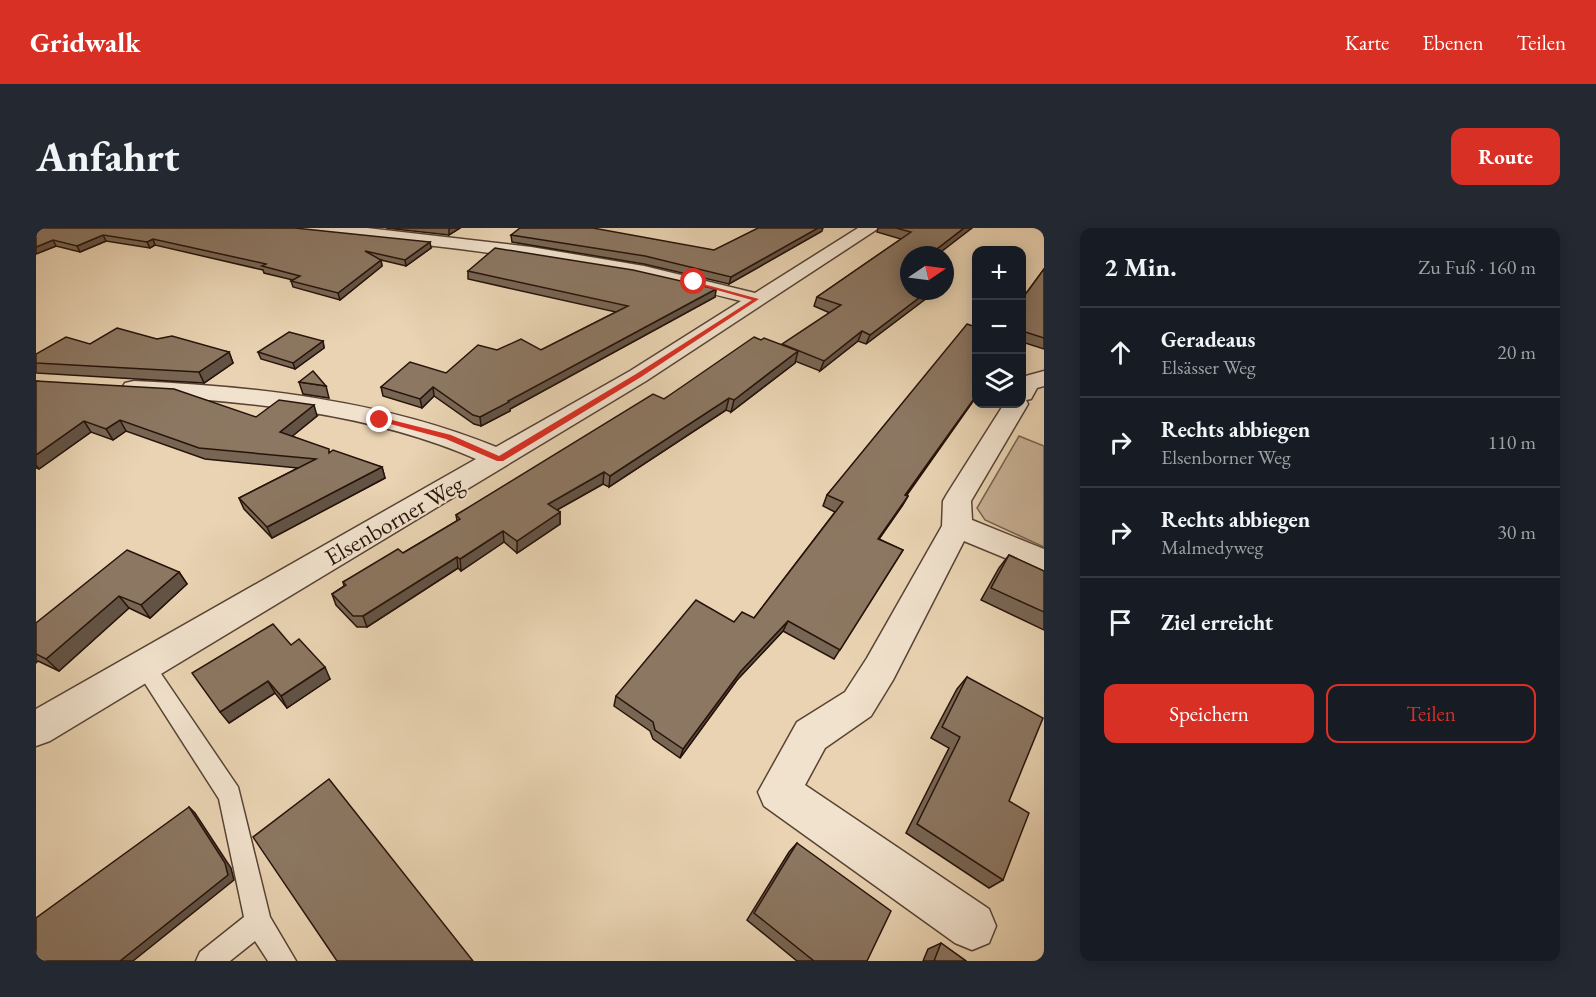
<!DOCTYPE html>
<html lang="de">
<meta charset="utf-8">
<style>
:root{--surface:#171b24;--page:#242831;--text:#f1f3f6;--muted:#9ea1a6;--line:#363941;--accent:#d93025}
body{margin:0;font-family:"EB Garamond",serif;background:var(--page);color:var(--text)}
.controls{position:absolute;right:18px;top:18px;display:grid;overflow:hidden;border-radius:12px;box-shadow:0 3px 15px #0003}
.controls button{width:54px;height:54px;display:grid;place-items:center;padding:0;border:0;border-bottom:2px solid var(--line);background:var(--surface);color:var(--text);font:30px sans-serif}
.compass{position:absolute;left:864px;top:18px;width:54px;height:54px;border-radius:50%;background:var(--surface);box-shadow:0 3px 15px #0003;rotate:77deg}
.stop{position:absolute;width:18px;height:18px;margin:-14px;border:4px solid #d93025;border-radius:50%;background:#fff}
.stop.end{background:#d93025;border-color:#fff;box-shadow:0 2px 6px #0008}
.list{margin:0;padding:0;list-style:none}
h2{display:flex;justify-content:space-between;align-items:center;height:78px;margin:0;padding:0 24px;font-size:26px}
h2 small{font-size:20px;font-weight:400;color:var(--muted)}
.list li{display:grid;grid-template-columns:39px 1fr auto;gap:18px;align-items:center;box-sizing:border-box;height:90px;padding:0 24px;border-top:2px solid var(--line)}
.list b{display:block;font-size:22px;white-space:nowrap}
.list p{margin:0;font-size:20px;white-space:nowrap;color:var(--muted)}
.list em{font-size:20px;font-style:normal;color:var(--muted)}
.actions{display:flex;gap:12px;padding:18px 24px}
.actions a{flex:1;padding:14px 0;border:2px solid var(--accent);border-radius:12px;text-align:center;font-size:21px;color:var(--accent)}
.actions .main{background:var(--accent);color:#fff}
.icon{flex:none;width:33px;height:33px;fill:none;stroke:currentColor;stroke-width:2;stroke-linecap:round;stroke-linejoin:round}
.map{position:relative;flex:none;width:1008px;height:733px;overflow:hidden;border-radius:12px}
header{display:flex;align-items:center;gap:36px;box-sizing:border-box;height:84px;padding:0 30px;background:var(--accent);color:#fff}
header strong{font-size:28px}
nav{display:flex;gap:33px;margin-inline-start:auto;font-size:21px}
.intro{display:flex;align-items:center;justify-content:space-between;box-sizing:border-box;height:144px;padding:0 36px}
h1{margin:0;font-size:42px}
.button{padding:15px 27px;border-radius:12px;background:var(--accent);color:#fff;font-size:21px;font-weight:700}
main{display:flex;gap:36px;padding:0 36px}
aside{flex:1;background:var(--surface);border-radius:12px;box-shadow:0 3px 15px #0003}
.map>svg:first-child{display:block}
</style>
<header>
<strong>Gridwalk</strong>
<nav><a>Karte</a><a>Ebenen</a><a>Teilen</a></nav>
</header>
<div class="intro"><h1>Anfahrt</h1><a class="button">Route</a></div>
<main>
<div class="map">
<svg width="1008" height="733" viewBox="0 0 1008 733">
<rect width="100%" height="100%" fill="#e9d3b2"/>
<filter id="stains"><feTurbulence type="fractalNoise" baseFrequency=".00333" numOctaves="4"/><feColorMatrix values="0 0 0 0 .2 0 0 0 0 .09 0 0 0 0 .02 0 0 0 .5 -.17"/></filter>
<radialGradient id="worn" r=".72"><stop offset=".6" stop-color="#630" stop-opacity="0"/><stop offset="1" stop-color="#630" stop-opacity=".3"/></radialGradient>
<!-- green -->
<polygon fill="#c8b296" stroke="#786250" stroke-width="1.5" points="983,208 1008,218 1008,319 949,292 941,280"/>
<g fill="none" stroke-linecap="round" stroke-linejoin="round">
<!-- lane casing -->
<g stroke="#584335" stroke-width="3">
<polygon id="lane" points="108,429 115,431 202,559 234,689 260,733 232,733 219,713 194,733 160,733 164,724 208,689 183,571 101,443 98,437 101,431"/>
</g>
<!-- street casing -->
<g stroke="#584335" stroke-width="3">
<g id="street">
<path d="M257,0H331L495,19L608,38L719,65L822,0H843L610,153L14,513L0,518V481L440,231C335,185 211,173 98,167L89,165L86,160L89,155L98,153C218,158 348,173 460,219L594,143L705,73C561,36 414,17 266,5L260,4Z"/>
<polygon points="1008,143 1008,158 1001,160 995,171 990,172 992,176 935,273 936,292 1008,321 1008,346 928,313 857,452 835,488 789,520 769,557 953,681 960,698 953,715 936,722 919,715 728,578 722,564 761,494 809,464 831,430 906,298 907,273 911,266 968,176 986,176 986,149"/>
</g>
</g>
<!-- lane -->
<use href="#lane" fill="#f1e2cd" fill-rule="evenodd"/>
<!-- street -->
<use href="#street" fill="#f1e2cd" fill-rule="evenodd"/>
</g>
<!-- wall -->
<g fill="#786654" stroke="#27130b" stroke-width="1.5">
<polygon points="0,0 264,1 395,20 370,38 345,32 346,38 304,72 257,59 255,53 257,52 228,45 227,42 119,17 114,20 70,13 44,24 20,18 0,26"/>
<polygon points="350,0 424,0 413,7"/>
<polygon points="842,0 936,0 873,27 873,63 900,63 830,116 822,113 784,143 759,133 759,135 695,184 690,182 573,259 567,256 521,282 524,284 524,296 481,325 468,314 425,343 422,340 331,399 321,399 300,377 296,366 308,358 307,354 367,325 421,293 420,287 628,171 725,112 746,117 794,85 778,78 781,69 865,11 841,4"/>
<polygon points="786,3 693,56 608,36 476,14 475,7 678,22"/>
<polygon points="1008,41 1008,121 986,114 986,71"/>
<polygon points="432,43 680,61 679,69 474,181 474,183 445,198 438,196 398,168 386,180 347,168 345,159 410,145 461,122 505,122 580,84 432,51"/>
<polygon points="940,99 940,169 871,267 872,268 866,278 843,311 867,322 798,431 747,403 701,452 644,530 617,511 614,503 578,478 580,468 718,390 799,284 787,278 791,267"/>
<polygon points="121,111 193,124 197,135 168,155 0,145 0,126 54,116"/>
<polygon points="287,113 288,120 259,141 225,131 222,124"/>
<polygon points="0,153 220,189 281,188 256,208 294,224 346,239 349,250 236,310 208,281 203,270 262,240 169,231 90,203 77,212 55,204 3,241 0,240"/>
<polygon points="263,154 290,158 293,170 267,166"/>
<polygon points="973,327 1008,343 1008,402 945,372 963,340"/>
<polygon points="143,344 151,356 114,390 93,380 23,443 2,433 0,435 0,395"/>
<polygon points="255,417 294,451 251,480 239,465 193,495"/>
<polygon points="931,449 973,573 967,652 953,660 870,605 913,520 895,510 921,461"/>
<polygon points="761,615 831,733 761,733 711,692 753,624"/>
<polygon points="905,715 930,733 887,733 892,721"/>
</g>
<!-- shaded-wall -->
<g fill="#625345" stroke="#27130b" stroke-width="1.5">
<polygon points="414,0 424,0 413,7 413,1"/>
<polygon points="782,0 787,0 786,3 693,56 695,49"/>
<polygon points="928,0 936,0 901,27 893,27"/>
<polygon points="67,7 70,13 44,24 41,18"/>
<polygon points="117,11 119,17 114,20 111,14"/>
<polygon points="17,12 20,18 0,26 0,19"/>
<polygon points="394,14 395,20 370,38 369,32"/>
<polygon points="345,32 346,38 304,72 302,65"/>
<polygon points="680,61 679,69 474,181 474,183 445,198 444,189 472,173"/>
<polygon points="892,63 900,63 830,116 834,107"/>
<polygon points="826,103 822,113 784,143 788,133"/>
<polygon points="287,113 288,120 259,141 257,135"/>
<polygon points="762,123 759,135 695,184 698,172"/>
<polygon points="193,124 197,135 168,155 163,144"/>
<polygon points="397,159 398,168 386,180 384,171"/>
<polygon points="940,168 940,169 863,277 869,267"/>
<polygon points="693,170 690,182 573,259 574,248"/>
<polygon points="278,177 281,188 248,215 244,204"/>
<polygon points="84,192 90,203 77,212 70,201"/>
<polygon points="48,193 55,204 3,241 0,237 0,227"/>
<polygon points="346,239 349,250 236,310 231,299"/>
<polygon points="568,244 567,256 512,287 512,276"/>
<polygon points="872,268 866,278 836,321 842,311"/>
<polygon points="524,284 524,296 481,325 481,313"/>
<polygon points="467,303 468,314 425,343 424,331"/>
<polygon points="421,329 422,340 331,399 327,388"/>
<polygon points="143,344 151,356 114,390 105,377"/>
<polygon points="83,368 93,380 23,443 10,431"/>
<polygon points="752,393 747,403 701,452 644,530 647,521 705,443"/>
<polygon points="289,439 294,451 251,480 245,468"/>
<polygon points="232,453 239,465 193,495 184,484"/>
<polygon points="153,579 159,585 195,640 198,652 97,733 84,733"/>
</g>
<!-- building -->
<g fill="#8c7762" stroke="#27130b" stroke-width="1.5">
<polygon points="0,0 259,0 394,14 369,32 329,23 345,32 302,65 255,53 264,48 226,38 230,36 117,11 111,14 67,7 41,18 17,12 0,19"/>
<polygon points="484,0 557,0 678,22 722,0 782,0 695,49 609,28 475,7"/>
<polygon points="860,0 928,0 893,27 873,27 873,63 892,63 834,107 826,103 788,133 746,116 805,77 781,69 875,4"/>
<polygon points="459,20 597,42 680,61 472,173 473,174 444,189 437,187 397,159 384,171 345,159 374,134 410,145 442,117 461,122 485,111 505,122 592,78 432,43"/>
<polygon points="1008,41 1008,110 986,103 986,71"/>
<polygon points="931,96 940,99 940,168 869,267 872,268 842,311 867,322 804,422 752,393 705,443 647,521 619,502 617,494 580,468 660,372 698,394 706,384 718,390 807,274 791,267"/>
<polygon points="81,100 121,111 136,108 193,124 163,144 0,135 0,126 30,109 54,116"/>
<polygon points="253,104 287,113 257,135 222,124"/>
<polygon points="718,109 725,112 728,110 762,123 698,172 693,170 574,248 568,244 512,276 524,284 481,313 467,303 424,331 421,329 327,388 317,388 296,366 310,357 307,354 362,321 367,325 424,291 420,287 617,166 628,171"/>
<polygon points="277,143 290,158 263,154"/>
<polygon points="0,153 138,161 220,189 243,172 278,177 244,204 293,221 293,225 297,222 346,239 231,299 203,270 280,231 163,220 84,192 70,201 48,193 0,227"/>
<polygon points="91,322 143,344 105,377 83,368 10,431 0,426 0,395"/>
<polygon points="973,327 1008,343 1008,384 955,360"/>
<polygon points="237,396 255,417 263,411 289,439 245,468 232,453 184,484 156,445"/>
<polygon points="931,449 1007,490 973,573 993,585 967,652 881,596 924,509 906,499"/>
<polygon points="293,551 437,733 301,733 217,609"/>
<polygon points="153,579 189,635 192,647 84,733 0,733 0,690"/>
<polygon points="761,615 855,683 831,733 778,733 718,685"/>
<polygon points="905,715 930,733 898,733"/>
</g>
<!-- route -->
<polygon fill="#d93025" points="656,53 723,71 605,149 467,233 461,233 410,211 340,192 344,189 415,207 463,228 600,146 716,72 656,55"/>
<g text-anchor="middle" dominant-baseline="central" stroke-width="4.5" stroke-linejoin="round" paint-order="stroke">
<!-- street labels -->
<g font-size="24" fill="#27130b" stroke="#f1e2cd">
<text transform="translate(358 292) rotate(-30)">Elsenborner Weg</text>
</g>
</g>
<rect width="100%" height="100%" filter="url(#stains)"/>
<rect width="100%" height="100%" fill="url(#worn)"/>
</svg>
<div class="controls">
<button>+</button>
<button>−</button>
<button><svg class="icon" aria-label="layers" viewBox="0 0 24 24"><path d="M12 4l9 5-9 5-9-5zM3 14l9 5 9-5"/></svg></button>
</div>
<svg class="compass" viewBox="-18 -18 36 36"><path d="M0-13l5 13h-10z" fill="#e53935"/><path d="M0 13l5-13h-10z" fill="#9ea1a6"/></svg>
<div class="stop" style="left:658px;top:54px"></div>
<div class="stop end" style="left:344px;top:192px"></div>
</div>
<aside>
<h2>2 Min.<small>Zu Fuß · 160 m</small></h2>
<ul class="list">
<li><svg class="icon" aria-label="ahead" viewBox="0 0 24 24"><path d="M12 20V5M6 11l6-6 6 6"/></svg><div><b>Geradeaus</b><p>Elsässer Weg</p></div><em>20 m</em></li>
<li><svg class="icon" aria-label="right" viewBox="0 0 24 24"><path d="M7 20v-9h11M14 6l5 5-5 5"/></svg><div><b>Rechts abbiegen</b><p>Elsenborner Weg</p></div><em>110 m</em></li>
<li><svg class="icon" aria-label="right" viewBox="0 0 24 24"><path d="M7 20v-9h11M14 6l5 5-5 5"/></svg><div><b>Rechts abbiegen</b><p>Malmedyweg</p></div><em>30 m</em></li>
<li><svg class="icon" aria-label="arrive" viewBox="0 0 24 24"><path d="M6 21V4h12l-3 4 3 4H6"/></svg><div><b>Ziel erreicht</b></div></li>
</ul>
<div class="actions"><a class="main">Speichern</a><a>Teilen</a></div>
</aside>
</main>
